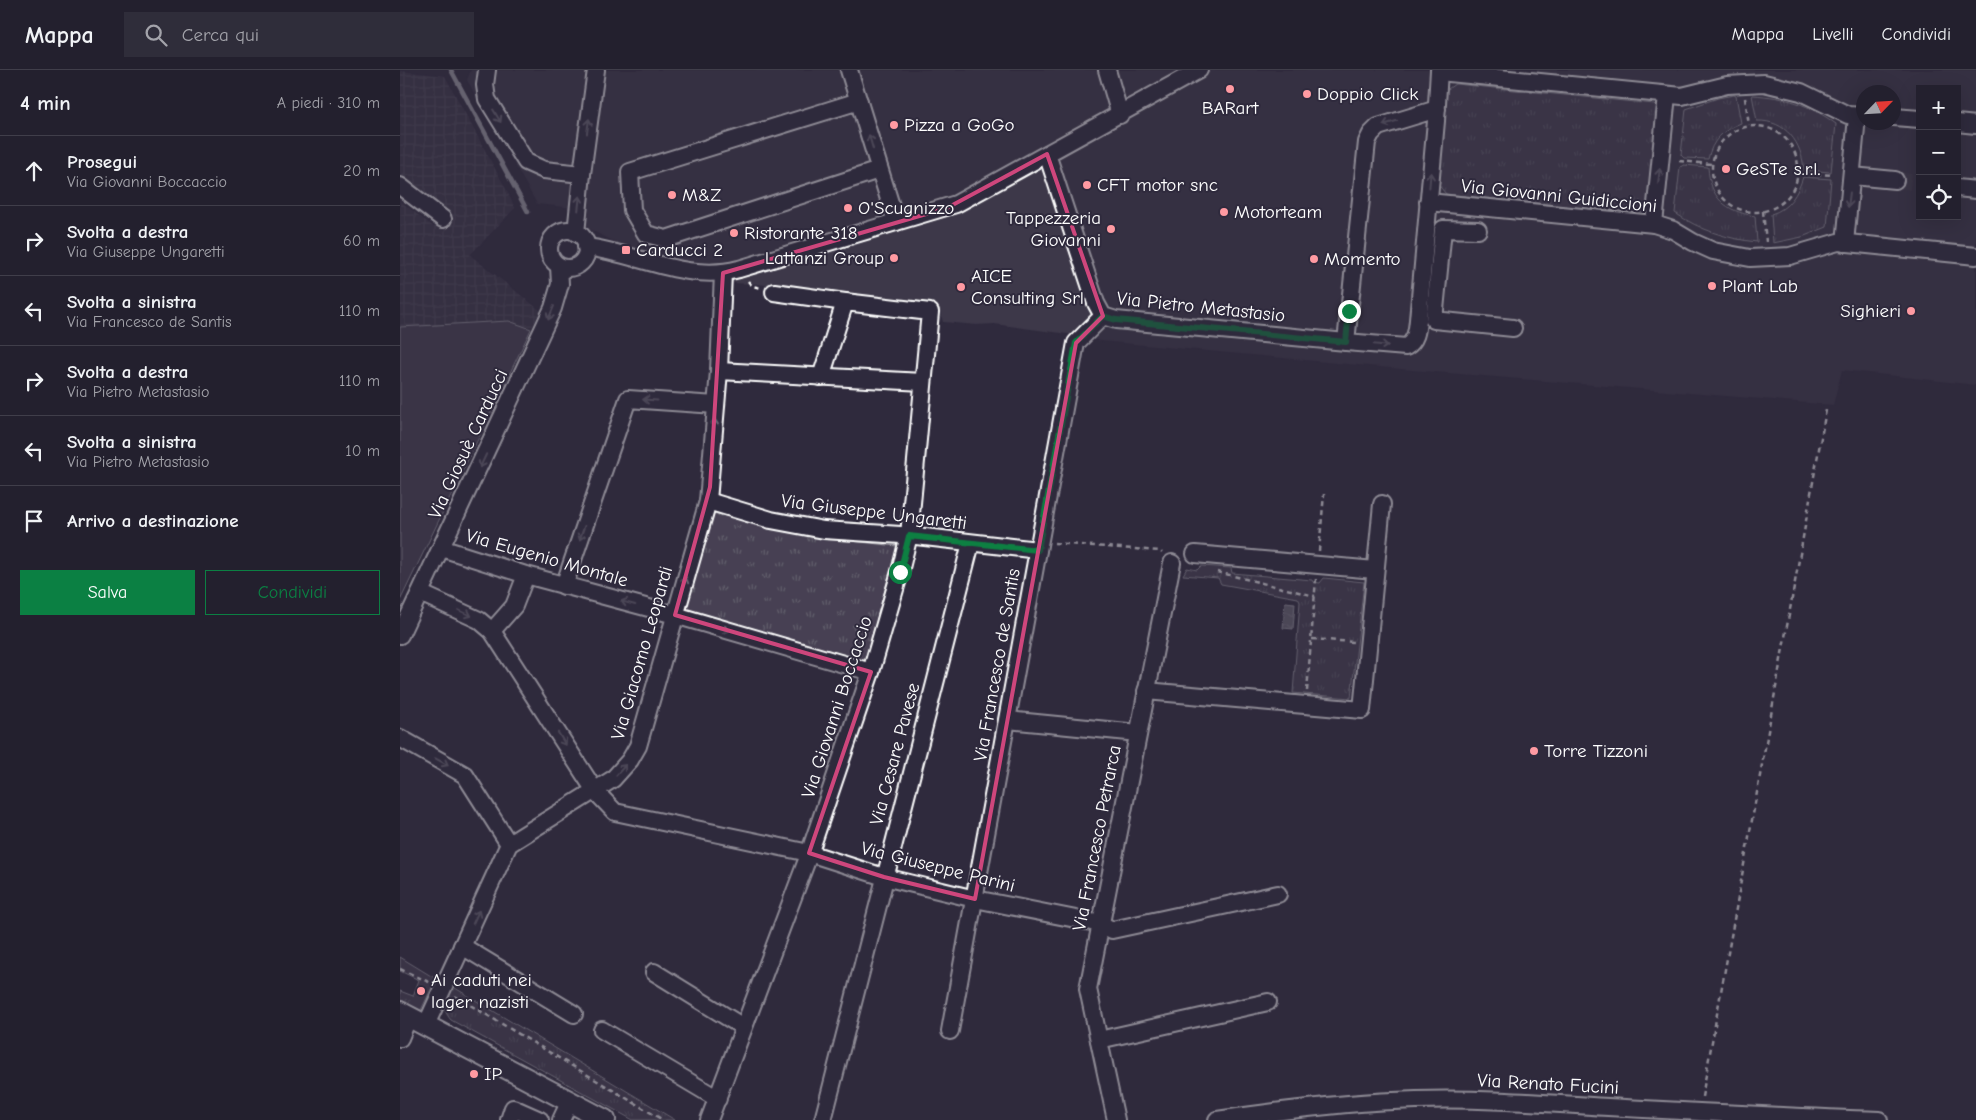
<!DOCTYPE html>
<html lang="it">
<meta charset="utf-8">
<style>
:root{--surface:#23202e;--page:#2f2d3a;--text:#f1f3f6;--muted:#a3a3aa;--line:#403e4a;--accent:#0b8043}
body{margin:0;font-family:"Comic Neue",sans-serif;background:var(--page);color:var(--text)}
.controls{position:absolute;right:15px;top:15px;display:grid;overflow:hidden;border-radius:0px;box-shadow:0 5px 20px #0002}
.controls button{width:45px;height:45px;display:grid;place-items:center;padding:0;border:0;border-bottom:1px solid var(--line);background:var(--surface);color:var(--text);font:25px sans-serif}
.compass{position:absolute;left:1456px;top:15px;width:45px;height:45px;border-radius:50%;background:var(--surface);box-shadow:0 5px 20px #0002;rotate:65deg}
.stop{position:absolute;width:15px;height:15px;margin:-11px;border:4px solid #0b8043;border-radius:50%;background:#fff}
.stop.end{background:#0b8043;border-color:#fff;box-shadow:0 1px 5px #0008}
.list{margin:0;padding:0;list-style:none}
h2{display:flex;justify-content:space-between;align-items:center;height:65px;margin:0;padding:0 20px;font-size:21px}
h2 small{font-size:16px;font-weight:400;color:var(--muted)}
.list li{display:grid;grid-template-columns:32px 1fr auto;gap:15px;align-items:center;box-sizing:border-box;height:70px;padding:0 20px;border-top:1px solid var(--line)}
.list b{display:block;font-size:19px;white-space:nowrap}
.list p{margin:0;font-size:16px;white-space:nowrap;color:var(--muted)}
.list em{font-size:16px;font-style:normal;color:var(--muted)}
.actions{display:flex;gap:10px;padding:15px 20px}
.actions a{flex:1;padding:11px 0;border:1px solid var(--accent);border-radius:0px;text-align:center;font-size:18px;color:var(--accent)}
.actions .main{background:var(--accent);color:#fff}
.icon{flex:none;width:28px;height:28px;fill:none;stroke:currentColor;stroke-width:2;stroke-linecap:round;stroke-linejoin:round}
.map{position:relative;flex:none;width:1576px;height:1050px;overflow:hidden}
header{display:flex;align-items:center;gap:30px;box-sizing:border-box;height:70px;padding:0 25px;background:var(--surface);border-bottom:1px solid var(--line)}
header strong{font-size:24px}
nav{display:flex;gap:28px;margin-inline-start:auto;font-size:18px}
.search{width:350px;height:45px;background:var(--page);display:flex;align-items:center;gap:12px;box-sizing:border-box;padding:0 18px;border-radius:0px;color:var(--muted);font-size:19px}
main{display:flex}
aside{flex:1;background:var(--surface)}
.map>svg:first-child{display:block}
</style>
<header>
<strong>Mappa</strong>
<div class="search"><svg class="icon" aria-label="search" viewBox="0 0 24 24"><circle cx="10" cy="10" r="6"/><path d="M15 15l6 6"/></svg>Cerca qui</div>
<nav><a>Mappa</a><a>Livelli</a><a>Condividi</a></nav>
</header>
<main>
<aside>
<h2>4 min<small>A piedi · 310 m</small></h2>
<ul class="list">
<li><svg class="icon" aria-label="ahead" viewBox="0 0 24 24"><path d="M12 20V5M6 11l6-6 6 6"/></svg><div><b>Prosegui</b><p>Via Giovanni Boccaccio</p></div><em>20 m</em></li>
<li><svg class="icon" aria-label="right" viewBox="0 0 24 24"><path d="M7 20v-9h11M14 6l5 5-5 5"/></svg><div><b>Svolta a destra</b><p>Via Giuseppe Ungaretti</p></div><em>60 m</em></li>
<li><svg class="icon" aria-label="left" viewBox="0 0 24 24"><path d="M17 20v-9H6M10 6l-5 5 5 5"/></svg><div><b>Svolta a sinistra</b><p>Via Francesco de Santis</p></div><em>110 m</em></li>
<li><svg class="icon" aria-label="right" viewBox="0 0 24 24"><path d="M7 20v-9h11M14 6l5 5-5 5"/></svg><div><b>Svolta a destra</b><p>Via Pietro Metastasio</p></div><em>110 m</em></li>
<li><svg class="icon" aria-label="left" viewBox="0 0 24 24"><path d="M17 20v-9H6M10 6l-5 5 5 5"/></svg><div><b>Svolta a sinistra</b><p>Via Pietro Metastasio</p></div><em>10 m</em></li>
<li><svg class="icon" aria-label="arrive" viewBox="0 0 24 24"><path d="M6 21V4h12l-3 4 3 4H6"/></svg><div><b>Arrivo a destinazione</b></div></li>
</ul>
<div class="actions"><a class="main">Salva</a><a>Condividi</a></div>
</aside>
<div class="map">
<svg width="1576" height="1050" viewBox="0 0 1576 1050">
<defs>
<pattern id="industrial-grid" width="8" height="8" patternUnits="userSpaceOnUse" patternTransform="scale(1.25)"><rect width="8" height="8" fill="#3c3749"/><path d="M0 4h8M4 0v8" fill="none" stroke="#504b5b"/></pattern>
<pattern id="grass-tufts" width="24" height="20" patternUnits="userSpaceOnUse" patternTransform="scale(1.25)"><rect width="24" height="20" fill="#464152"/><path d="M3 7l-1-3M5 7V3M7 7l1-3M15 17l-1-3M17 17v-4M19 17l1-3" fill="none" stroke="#625e6c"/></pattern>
<pattern id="water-waves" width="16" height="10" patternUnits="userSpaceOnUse" patternTransform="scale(1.25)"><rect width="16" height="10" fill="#6d6a77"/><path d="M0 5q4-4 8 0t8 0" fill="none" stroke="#83808b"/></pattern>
</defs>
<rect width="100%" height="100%" fill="#2f2a3d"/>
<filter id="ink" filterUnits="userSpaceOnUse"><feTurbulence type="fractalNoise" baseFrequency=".02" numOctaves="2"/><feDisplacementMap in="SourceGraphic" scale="10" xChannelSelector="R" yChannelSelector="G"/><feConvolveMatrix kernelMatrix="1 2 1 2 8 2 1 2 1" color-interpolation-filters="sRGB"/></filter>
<g filter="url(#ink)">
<!-- built -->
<path fill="#3c3749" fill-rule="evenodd" d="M71,0H1576V315L1442,300L1433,335L1012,300L701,271L675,265L594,254L577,255L543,252L538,236L357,214L331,213L314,196L296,195L215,172L181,155L183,139L137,134L67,10ZM1520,19H1557V146H1520ZM1464,22H1494V52H1464Z"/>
<!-- industrial -->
<polygon fill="url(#industrial-grid)" points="0,1 45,6 106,119 115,138 70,185 141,241 131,259 109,251 0,257 0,131 34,157 54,147 0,104"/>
<!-- grass -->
<g fill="url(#grass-tufts)" stroke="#a2a0a8">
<polygon points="1055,14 1254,34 1260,40 1250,137 1243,144 1046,124 1036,112 1045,21"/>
<path d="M1334,25L1336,26L1341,53C1323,60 1312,70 1308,89L1284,88L1281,85L1286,39L1318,28Z"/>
<path d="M1352,25C1386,27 1409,34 1436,54L1431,102L1404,100C1402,73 1386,50 1357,51Z"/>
<path d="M1284,95L1308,97C1310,128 1325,141 1355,146L1357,172C1327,169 1300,160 1275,143L1280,97Z"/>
<path d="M1403,107L1431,109L1427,157L1402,167L1373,173L1371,144C1389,139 1398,123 1403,107Z"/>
<polygon points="313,443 415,467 497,476 465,592 284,538"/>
<polygon points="801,496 831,498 832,503 912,510 913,512 920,513 924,508 964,512 951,628 893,623 900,532 898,528 821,514 818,508 783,505 787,498 797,500"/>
<polygon points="0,887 36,909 21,940 0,930 0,921 13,926 19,910 0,901"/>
<path d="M50,915L275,1050H233L51,950C40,937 45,929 50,915Z"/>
</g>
<!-- pitch -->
<polygon fill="#464152" stroke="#a2a0a8" points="109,251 131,259 0,531 0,257"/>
<!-- water -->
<polygon fill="url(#water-waves)" stroke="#a7a6ad" points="885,532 895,533 893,559 883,558"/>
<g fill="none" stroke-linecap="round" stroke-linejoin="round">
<!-- stream -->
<polyline stroke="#a7a6ad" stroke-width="4.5" points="51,0 128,142"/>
<!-- minor-tunnel -->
<polyline stroke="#443f50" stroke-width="16" stroke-dasharray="16 8" stroke-linecap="butt" points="1495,110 1520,113"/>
<!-- minor casing -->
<g stroke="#fff" stroke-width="20">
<g id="minor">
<polyline points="87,0 85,15 87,29 126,92 144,100 182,104"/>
<polyline points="449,0 496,152"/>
<polyline points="707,0 720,45"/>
<polyline points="1039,2 1282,26 1327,15 1364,13 1401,22 1448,45 1464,46"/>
<polyline points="459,31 230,102 232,140 246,164 266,169 479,100"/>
<path d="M1037,39L978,57L971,64L967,72L946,272L1006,277C1016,271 1017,261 1018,250L1036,51L1039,0"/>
<polyline points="1494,47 1520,49"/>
<polyline points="1557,53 1576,55"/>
<polyline points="647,84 696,233 703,246 716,250 946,272"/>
<polyline points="1452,106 1495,110"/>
<polyline points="0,116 43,149"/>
<polyline points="1557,118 1576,120"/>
<polyline points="1028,132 1254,154 1273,160 1293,172 1313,181 1350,188 1390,186 1438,172 1576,186"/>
<polyline points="1254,154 1267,25"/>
<polyline points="1078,160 1043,159 1034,250 1113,258"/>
<circle cx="168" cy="179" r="19"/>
<polyline points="176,163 182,104 196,0"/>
<polyline points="1445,173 1457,47"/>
<path d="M186,177C237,183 287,213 339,199L556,134L799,0"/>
<polyline points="374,222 445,232"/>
<polyline points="319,301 523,312"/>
<polyline points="308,431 371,450 424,460 516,466 638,480"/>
<polyline points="41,478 126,505 275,545 471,602"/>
<polyline points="795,484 975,500"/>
<polyline points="164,516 228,329 316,335"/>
<polyline points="20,523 79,550 92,561 195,721 215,742 409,783 484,807 575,829 701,854 712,860 878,824"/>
<polyline points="92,561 114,536 126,505"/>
<polyline points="0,565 153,238 160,214 159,196"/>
<polyline points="746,621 962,640 982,434"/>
<polyline points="608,650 738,663"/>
<polyline points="0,668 65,705 109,774"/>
<polyline points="62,876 174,944"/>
<polyline points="254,902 343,957"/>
<polyline points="26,955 109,774 213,709 230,690 238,676 308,431 319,301 323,203"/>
<polyline points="202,960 318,1029"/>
<polyline points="550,961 676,273 703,246"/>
<polyline points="0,968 9,946"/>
<polyline points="699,970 868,932"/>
<polyline points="109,1050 113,1038 140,1050"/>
<polyline points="161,1050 170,1031"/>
<polyline points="309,1050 407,790 471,602 500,502 509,465 530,242 445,232 421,307"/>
<polyline points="423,1050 571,473"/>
<polyline points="716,1050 688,919 772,493"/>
<path d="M817,1050C883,1040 949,1032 1016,1030C1080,1028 1144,1033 1208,1037C1298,1042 1388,1047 1479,1050"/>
</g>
</g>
<!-- major casing -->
<g stroke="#fff" stroke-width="24">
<polyline id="major" points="0,942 205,1050"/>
</g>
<!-- path -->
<g stroke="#fff" stroke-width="2.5" stroke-dasharray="5 4" stroke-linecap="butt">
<polyline points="1345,28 1349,55"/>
<circle cx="1355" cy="99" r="43"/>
<polyline points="1279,91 1311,94"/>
<polyline points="1398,103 1433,105"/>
<polyline points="1363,141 1366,172"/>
<polyline points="348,211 352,216 361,218"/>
<polyline points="654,473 760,481 762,483"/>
<polyline points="919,481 924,424"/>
<polyline points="817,502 915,526"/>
<polyline points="912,569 954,572"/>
<polyline points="907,621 916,509"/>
<polyline points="0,899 31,913"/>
<polyline points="55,926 263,1050"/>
<polyline points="1302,1027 1426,340"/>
</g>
<!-- minor -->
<use href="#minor" stroke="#2f2a3d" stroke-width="16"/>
<!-- major -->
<use href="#major" stroke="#2f2a3d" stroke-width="20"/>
</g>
<!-- one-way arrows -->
<defs><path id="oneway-shaft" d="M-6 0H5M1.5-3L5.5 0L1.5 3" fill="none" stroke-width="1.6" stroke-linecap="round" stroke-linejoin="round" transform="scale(1.25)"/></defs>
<g stroke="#6d6a77">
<use href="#oneway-shaft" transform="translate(97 46) rotate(59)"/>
<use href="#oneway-shaft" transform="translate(990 53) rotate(163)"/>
<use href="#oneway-shaft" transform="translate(188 56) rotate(-82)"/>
<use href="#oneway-shaft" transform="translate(471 72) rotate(-106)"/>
<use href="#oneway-shaft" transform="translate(1259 106) rotate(-84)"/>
<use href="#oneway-shaft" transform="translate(1030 110) rotate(-85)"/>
<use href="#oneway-shaft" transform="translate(1449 130) rotate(97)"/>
<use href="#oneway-shaft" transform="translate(179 133) rotate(-84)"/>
<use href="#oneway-shaft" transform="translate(151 243) rotate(113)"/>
<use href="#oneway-shaft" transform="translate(981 275) rotate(6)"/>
<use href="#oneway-shaft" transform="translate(250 330) rotate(-176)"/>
<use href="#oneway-shaft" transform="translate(314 356) rotate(-86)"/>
<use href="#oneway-shaft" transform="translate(83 391) rotate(115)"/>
<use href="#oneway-shaft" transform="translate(182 463) rotate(109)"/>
<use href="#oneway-shaft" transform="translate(284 514) rotate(-74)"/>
<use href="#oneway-shaft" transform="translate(228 533) rotate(-165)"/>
<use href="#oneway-shaft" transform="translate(65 543) rotate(25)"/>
<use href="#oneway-shaft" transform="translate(322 559) rotate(17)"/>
<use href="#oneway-shaft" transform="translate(162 669) rotate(58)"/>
<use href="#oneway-shaft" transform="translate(42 692) rotate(29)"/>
<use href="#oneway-shaft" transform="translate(221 700) rotate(-48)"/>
<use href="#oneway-shaft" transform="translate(76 847) rotate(-65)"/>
</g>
</g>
<g fill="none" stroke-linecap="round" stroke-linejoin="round" filter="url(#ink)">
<!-- route -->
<polyline stroke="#0b8043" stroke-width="6" points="500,502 509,466 638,480 676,273 703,246 716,250 946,272 949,241"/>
</g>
<!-- marked area -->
<path d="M0 0H1576V1050H0ZM647,84L703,246L676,273L575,829L484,807L409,783L471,602L275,545L310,417L323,203L547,138Z" fill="#2f2a3d" fill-opacity=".55" fill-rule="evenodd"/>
<path fill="none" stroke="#ce467c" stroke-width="4" stroke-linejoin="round" d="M647,84L703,246L676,273L575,829L484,807L409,783L471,602L275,545L310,417L323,203L547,138Z"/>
<!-- markers -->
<g fill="#ff9aa2" stroke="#2f2a3d" stroke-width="2">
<circle cx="830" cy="19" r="5"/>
<circle cx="907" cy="24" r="5"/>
<circle cx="494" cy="55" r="5"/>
<circle cx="1326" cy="99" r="5"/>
<circle cx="687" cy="115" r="5"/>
<circle cx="272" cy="125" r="5"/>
<circle cx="448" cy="138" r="5"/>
<circle cx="824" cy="142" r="5"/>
<circle cx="711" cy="159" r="5"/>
<circle cx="334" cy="163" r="5"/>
<rect x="221" y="175" width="10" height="10" rx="2.5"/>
<circle cx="494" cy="188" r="5"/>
<circle cx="914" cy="189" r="5"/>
<circle cx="1312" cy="216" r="5"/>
<circle cx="561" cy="217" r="5"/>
<circle cx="1511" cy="241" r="5"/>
<circle cx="1134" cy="681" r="5"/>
<circle cx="21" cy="921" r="5"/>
<circle cx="74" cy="1004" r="5"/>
</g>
<g text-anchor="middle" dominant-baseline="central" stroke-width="4" stroke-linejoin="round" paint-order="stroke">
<!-- poi labels -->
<g font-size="19" fill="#fff" stroke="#2f2a3d" text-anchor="start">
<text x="917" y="24">Doppio Click</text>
<text x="830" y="38" text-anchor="middle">BARart</text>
<text x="504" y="55">Pizza a GoGo</text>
<text x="1336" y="99">GeSTe s.r.l.</text>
<text x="697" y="115">CFT motor snc</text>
<text x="282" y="125">M&amp;Z</text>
<text x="458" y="138">O'Scugnizzo</text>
<text x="834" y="142">Motorteam</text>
<text x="701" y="148" text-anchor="end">Tappezzeria<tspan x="701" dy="22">Giovanni</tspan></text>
<text x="344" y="163">Ristorante 318</text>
<text x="236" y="180">Carducci 2</text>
<text x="484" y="188" text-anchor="end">Lattanzi Group</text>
<text x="924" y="189">Momento</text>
<text x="571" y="206">AICE<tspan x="571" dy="22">Consulting Srl</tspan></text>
<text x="1322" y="216">Plant Lab</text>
<text x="1501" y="241" text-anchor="end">Sighieri</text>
<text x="1144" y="681">Torre Tizzoni</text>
<text x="31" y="910">Ai caduti nei<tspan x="31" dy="22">lager nazisti</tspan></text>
<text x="84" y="1004">IP</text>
</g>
<!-- street labels -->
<g font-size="19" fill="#fff" stroke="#2f2a3d">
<text transform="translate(1159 126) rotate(6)">Via Giovanni Guidiccioni</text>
<text transform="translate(801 237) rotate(6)">Via Pietro Metastasio</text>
<text transform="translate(68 374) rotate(-65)">Via Giosuè Carducci</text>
<text transform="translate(474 442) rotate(7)">Via Giuseppe Ungaretti</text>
<text transform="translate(147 488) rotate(16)">Via Eugenio Montale</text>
<text transform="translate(242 583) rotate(-74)">Via Giacomo Leopardi</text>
<text transform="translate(597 595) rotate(-80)">Via Francesco de Santis</text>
<text transform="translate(437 637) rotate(-72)">Via Giovanni Boccaccio</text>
<text transform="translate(495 684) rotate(-75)">Via Cesare Pavese</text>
<text transform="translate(697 768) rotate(-79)">Via Francesco Petrarca</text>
<text transform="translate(538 797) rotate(14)">Via Giuseppe Parini</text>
<text transform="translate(1148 1014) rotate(3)">Via Renato Fucini</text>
</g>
</g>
</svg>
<div class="controls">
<button>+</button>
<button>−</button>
<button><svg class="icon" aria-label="locate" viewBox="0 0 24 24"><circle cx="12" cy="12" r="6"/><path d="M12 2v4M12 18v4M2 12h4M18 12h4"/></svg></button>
</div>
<svg class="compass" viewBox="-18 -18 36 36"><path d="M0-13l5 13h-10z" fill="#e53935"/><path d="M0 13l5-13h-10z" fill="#a3a3aa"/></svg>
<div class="stop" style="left:500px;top:502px"></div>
<div class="stop end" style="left:949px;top:241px"></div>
</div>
</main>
